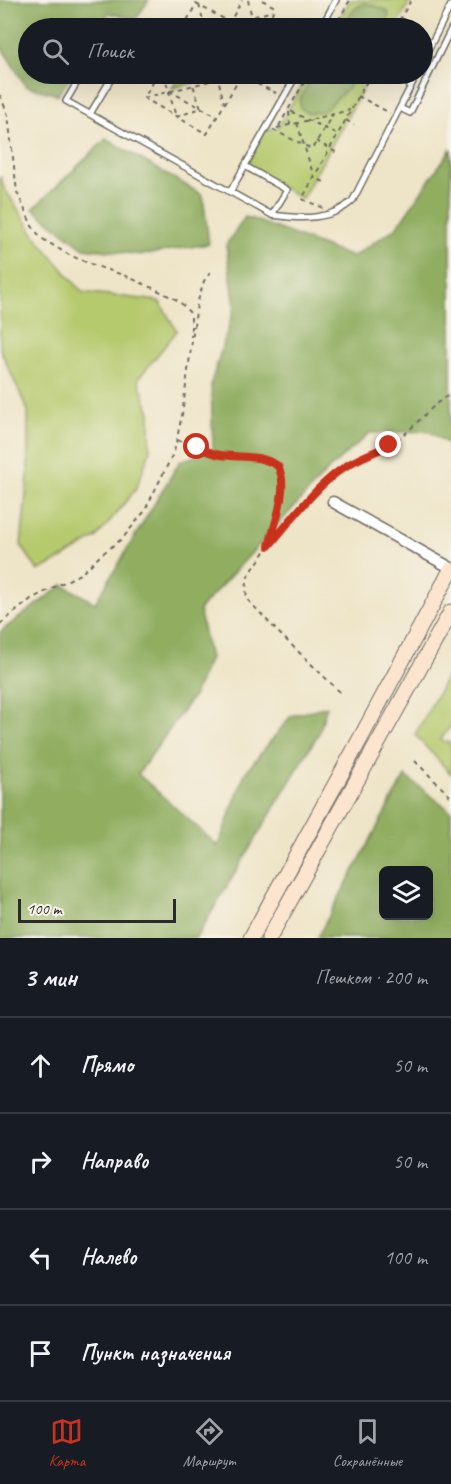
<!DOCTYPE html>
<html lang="ru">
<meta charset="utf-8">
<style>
:root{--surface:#171b24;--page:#242831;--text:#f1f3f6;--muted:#9ea1a6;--line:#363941;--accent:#c8321e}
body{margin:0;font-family:Caveat,sans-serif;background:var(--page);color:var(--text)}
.controls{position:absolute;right:18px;bottom:18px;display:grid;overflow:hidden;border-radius:9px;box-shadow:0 6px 24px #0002}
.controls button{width:54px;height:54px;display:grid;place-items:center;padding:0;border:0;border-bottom:2px solid var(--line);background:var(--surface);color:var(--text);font:30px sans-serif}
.scale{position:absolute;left:18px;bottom:15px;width:158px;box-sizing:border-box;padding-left:6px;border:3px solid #2b2b2b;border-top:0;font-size:16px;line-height:21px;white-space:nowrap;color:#2b2b2b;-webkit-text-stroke:4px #f7f3e8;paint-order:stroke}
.stop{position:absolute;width:18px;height:18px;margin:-14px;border:4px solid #c8321e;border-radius:50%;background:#fff}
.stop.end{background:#c8321e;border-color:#fff;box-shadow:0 2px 6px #0008}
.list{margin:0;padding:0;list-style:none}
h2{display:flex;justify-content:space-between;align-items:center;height:78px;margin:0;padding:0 24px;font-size:26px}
h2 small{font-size:20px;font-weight:400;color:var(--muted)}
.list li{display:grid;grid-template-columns:39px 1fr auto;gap:18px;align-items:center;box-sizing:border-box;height:96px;padding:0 24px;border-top:2px solid var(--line)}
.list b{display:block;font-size:22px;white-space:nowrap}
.list em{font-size:20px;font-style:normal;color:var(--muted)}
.icon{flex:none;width:33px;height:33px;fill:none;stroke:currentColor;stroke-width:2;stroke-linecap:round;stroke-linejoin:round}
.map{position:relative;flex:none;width:451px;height:938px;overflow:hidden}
.search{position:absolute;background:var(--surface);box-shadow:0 6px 24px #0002;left:18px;right:18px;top:18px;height:66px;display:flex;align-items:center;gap:15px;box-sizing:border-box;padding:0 21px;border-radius:33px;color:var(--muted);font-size:22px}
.sheet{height:462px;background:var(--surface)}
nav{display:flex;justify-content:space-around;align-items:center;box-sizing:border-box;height:84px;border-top:2px solid var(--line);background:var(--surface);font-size:16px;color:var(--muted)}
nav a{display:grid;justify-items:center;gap:3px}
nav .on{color:var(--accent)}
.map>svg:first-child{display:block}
</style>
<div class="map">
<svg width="451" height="938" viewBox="0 0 451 938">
<rect width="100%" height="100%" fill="#f7f3e8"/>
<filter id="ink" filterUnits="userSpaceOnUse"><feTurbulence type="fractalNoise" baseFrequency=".0167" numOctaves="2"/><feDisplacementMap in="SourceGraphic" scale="12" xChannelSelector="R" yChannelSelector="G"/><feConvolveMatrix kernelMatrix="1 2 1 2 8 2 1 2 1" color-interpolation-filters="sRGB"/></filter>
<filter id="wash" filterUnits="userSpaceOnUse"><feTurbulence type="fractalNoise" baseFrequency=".008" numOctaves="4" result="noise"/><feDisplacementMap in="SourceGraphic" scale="24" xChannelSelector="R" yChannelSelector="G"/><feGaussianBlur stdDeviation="1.35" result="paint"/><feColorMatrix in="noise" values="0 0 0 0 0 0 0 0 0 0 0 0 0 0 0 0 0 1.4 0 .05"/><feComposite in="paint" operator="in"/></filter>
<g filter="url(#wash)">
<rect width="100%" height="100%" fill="#eee4c7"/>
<!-- green -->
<g fill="#b5c96d" stroke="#707a4c" stroke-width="1.5">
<polygon points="350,0 411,0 395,28 334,28"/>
<polygon points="180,74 214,74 215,77 172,88"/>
<polygon points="309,74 371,74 302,199 245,166 267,127 271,129 278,127"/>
<polygon points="0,176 4,188 36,237 82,292 159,301 177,331 138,379 150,413 150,451 136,489 97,537 63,558 38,571 21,545 28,476 28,411 0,349"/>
<polygon points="451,669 451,726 440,740 451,743 451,774 415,735"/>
</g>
<!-- forest -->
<g fill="#90ad60" stroke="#5e6c46" stroke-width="1.5" fill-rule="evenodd">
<polygon points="0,0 149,0 136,19 108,13 102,28 28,28 28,74 73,74 58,95 26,86 0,45"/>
<path d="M366,3L386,10L389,14L388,20L384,28H342C348,18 353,6 366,3Z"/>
<polygon points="314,74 361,74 359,77 324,111 309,113 300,108 300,99"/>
<polygon points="106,139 203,195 209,244 142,255 84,248 33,209"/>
<polygon points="451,149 451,446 429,431 370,433 330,468 199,610 210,658 194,695 138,774 218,846 245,773 291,716 327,706 319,733 196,938 0,938 0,632 63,585 95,603 180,461 213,450 211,383 235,306 226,245 245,217 250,218 352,257 396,228"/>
<path d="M405,776L451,811V938H317ZM384,870H428V916H384Z"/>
</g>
</g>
<g filter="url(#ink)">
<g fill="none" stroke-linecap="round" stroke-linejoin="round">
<!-- lane casing -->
<g stroke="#6f6c62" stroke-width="8">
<g id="lane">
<polyline points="321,28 336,0"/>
<polyline points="422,62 451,5"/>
<path d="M82,74L66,101L272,215C300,219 332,221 353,200L417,74"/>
<polyline points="400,108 410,113 451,29"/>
<polyline points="90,114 114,74"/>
<polyline points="245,166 287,190 272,215"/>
<polyline points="230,192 297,74"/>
</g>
</g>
<!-- street casing -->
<g stroke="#6f6c62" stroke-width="13">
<polyline id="street" points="333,502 451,568"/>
</g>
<!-- secondary casing -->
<g stroke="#6f6c62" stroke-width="17">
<g id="secondary">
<polyline points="251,938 352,754 451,570"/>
<polyline points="269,938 451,612"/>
</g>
</g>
<!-- path -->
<g stroke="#6f6c62" stroke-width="2" stroke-dasharray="4.5 4.5" stroke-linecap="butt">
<polyline points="248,0 254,28"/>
<polyline points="262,0 275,7 265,28"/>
<polyline points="199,5 205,28"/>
<polyline points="401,18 409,22"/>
<polyline points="183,28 196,4 230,22 242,0"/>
<polyline points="211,28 273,11"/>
<polyline points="245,28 251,18"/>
<polyline points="334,28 350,0"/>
<polyline points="395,28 411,0"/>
<polyline points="158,74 144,98 207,134 242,74"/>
<polyline points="164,74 176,117 201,108 193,85"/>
<polyline points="217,74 224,103"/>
<polyline points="309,74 288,110 337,134"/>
<polyline points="241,76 276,93"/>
<polyline points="369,77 377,81"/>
<polyline points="169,91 217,116"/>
<polyline points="0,95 8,115 17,192 32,226 41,238 69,255 96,266 126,276 155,289 179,301 191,314 191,337"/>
<polyline points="358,96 390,113"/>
<polyline points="144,98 237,74"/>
<polyline points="289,112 290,124"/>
<polyline points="346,120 354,125"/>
<polyline points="297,123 314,177 324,182"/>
<polyline points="279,126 288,110"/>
<polyline points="277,128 350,110"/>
<polyline points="273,130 312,149 333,114"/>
<polyline points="316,141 339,154"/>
<polyline points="323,208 302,199 371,74"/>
<path d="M177,440C190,445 204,452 218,455C241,460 256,452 278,466C280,471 282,476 282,481C284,500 275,524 270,543"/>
<polyline points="0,624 31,599 82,573 102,554 123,538 144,512 174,452 182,415 197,304 204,281 213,269"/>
<polyline points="340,692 278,632 247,599 246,589 248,576 269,546 317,490 330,478 345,466 381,450 403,436 436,404 445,397 451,395"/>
<polyline points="415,761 451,797"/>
</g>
<!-- lane -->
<use href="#lane" stroke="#fff" stroke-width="5"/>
<!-- street -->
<use href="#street" stroke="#fff" stroke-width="10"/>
<!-- secondary -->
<use href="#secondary" stroke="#fbe5cf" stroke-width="15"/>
</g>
</g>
<g fill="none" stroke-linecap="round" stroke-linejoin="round" filter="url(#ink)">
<!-- route -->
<path stroke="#c8321e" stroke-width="8" d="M197,447C205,450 213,454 221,455C243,458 259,454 278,466C280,471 282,476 282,480C284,499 274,527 269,546C292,519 314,488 343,468C357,458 374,453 389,445"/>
</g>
</svg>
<div class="controls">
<button><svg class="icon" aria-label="layers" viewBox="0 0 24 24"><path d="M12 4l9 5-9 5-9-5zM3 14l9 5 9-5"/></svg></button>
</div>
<div class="scale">100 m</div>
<div class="stop" style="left:197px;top:447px"></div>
<div class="stop end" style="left:389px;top:445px"></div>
<div class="search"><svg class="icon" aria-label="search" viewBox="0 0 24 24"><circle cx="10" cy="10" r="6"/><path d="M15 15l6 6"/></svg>Поиск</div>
</div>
<section class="sheet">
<h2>3 мин<small>Пешком · 200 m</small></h2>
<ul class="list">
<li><svg class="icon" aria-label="ahead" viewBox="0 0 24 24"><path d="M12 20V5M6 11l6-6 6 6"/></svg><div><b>Прямо</b></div><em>50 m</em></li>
<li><svg class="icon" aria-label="right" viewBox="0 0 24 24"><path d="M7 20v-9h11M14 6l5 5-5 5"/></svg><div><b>Направо</b></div><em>50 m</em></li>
<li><svg class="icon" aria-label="left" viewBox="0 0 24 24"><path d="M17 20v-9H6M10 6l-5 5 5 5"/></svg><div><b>Налево</b></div><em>100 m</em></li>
<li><svg class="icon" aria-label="arrive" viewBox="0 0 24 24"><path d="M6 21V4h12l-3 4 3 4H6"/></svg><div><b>Пункт назначения</b></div></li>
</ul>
</section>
<nav>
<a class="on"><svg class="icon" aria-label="map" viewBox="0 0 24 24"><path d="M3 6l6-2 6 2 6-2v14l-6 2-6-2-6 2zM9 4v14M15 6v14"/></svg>Карта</a>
<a><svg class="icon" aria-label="directions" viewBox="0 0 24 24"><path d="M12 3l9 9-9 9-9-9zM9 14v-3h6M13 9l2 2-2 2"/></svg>Маршрут</a>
<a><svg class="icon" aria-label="saved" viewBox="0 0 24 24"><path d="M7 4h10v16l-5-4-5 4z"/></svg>Сохранённые</a>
</nav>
